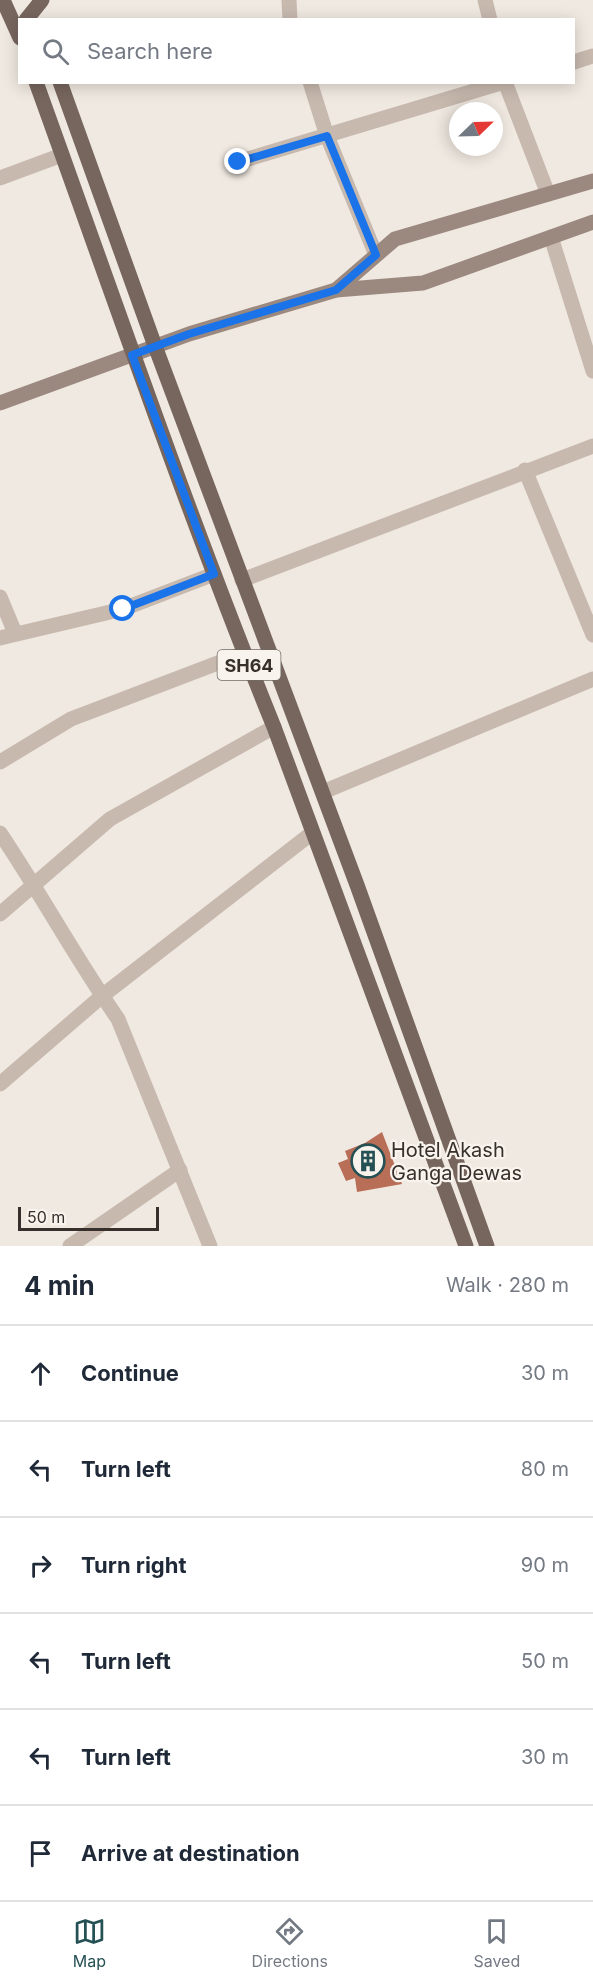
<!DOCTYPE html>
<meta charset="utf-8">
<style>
:root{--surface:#fff;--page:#f2f2f3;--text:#1f2937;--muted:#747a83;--line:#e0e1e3;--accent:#255154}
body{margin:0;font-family:Inter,sans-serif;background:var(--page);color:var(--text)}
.compass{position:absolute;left:449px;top:102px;width:54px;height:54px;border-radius:50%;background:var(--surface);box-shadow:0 3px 15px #0003;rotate:67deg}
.scale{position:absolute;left:18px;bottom:15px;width:141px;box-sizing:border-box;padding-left:6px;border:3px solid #372f2b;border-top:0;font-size:16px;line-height:21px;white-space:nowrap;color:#372f2b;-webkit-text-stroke:4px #f8f3ed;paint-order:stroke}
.stop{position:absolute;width:18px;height:18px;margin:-14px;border:4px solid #1a73e8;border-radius:50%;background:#fff}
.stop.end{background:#1a73e8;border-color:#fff;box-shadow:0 2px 6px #0008}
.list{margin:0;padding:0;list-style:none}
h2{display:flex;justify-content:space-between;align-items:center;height:78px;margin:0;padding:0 24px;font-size:26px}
h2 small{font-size:20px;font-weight:400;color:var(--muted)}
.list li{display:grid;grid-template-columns:39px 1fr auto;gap:18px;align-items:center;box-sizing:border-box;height:96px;padding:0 24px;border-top:2px solid var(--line)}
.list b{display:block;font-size:22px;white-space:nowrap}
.list em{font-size:20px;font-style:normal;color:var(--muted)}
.icon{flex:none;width:33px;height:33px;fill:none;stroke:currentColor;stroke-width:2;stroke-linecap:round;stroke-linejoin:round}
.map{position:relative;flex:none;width:593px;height:1246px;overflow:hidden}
.search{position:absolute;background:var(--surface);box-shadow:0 3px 15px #0003;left:18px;right:18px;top:18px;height:66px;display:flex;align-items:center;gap:15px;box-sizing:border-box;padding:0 21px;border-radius:0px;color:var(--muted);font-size:22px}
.sheet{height:654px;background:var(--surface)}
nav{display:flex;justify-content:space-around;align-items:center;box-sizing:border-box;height:84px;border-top:2px solid var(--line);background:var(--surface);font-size:16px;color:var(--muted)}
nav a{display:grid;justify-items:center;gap:3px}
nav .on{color:var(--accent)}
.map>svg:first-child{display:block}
</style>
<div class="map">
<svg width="593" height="1246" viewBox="0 0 593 1246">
<rect width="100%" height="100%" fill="#f0e9e1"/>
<!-- building -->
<polygon fill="#b86e57" points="382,1132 402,1184 357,1192 355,1178 346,1181 338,1163 348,1159 345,1151 365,1143"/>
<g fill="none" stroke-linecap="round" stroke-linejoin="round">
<!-- street -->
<g stroke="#c7b9ae" stroke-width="15">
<polyline points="289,0 290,20"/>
<polyline points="485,0 490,20"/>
<polyline points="574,62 593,56"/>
<polyline points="310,82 327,136 376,255"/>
<polyline points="505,82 548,194"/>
<polyline points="238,162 504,82"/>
<polyline points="0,178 62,155"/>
<polyline points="551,237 593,371"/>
<polyline points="525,470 593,635"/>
<polyline points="242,580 593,446"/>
<polyline points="0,597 15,633"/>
<polyline points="0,638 123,609 214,574"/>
<polyline points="0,762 71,719 244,653"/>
<polyline points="323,792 593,679"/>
<path d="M0,833C41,894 76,959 118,1019L210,1246"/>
<polyline points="0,914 110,819 274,727"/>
<polyline points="0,1084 102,996 312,833"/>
<polyline points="70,1246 180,1170"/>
</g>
<!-- secondary -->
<g stroke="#9b897f" stroke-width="15">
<polyline points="336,290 395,239 593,181"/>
<polyline points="0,403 189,334 336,290 423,283 593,222"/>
</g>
<!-- primary -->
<g stroke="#77665e" stroke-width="15">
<polyline points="3,0 20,38"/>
<polyline points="26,20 42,0"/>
<path d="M36,82C114,298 188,515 274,727L466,1246"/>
<polyline points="60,82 155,346 357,885 487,1246"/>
</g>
</g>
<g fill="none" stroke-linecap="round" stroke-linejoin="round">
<!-- route -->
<polyline stroke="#1a73e8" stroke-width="8" points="123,609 214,574 132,355 189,334 336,290 376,255 327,136 238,162"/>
</g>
<!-- icons -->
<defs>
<g id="building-ring" transform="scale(1.725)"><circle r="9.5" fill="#f8f3ed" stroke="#255154" stroke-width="1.5"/><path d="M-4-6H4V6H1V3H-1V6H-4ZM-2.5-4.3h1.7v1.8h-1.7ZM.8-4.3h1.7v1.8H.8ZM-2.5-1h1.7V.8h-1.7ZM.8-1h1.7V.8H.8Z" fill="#255154"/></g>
</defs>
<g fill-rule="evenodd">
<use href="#building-ring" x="368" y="1161"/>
</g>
<g text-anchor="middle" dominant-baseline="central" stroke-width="4.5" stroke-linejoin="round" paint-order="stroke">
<!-- shield labels -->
<rect fill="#f8f3ed" stroke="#716a65" stroke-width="1.5" x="217.5" y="650" width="63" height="30" rx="4.5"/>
<g font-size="18" font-weight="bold" fill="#372f2b">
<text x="249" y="665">SH64</text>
</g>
<!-- poi labels -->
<g font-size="20" fill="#372f2b" stroke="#f8f3ed" text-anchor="start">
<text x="391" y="1150">Hotel Akash<tspan x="391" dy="23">Ganga Dewas</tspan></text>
</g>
</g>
</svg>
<svg class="compass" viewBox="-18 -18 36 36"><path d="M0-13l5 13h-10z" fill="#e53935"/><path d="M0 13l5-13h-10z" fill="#747a83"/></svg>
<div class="scale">50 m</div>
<div class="stop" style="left:123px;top:609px"></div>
<div class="stop end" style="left:238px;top:162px"></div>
<div class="search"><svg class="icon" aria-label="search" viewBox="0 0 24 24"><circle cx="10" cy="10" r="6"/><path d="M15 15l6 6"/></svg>Search here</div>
</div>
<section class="sheet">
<h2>4 min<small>Walk · 280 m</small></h2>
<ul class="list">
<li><svg class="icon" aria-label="ahead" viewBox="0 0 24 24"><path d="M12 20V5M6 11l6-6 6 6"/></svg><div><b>Continue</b></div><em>30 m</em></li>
<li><svg class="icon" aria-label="left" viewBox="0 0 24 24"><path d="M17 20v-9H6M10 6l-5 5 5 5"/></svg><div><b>Turn left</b></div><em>80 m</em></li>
<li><svg class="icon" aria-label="right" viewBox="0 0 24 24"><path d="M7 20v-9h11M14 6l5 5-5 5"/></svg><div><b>Turn right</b></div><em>90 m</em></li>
<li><svg class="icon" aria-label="left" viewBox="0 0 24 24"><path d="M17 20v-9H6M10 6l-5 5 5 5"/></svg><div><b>Turn left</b></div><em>50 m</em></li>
<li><svg class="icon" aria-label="left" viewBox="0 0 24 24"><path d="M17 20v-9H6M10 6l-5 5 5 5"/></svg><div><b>Turn left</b></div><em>30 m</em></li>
<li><svg class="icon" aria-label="arrive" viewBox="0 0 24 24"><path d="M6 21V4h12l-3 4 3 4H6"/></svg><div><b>Arrive at destination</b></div></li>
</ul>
</section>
<nav>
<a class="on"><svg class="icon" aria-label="map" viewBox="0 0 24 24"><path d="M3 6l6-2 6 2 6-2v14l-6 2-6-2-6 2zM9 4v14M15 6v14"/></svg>Map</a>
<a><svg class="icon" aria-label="directions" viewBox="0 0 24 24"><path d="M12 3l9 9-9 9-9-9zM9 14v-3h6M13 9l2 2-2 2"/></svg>Directions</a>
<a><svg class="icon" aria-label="saved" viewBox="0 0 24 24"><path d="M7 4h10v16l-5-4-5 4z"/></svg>Saved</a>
</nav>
